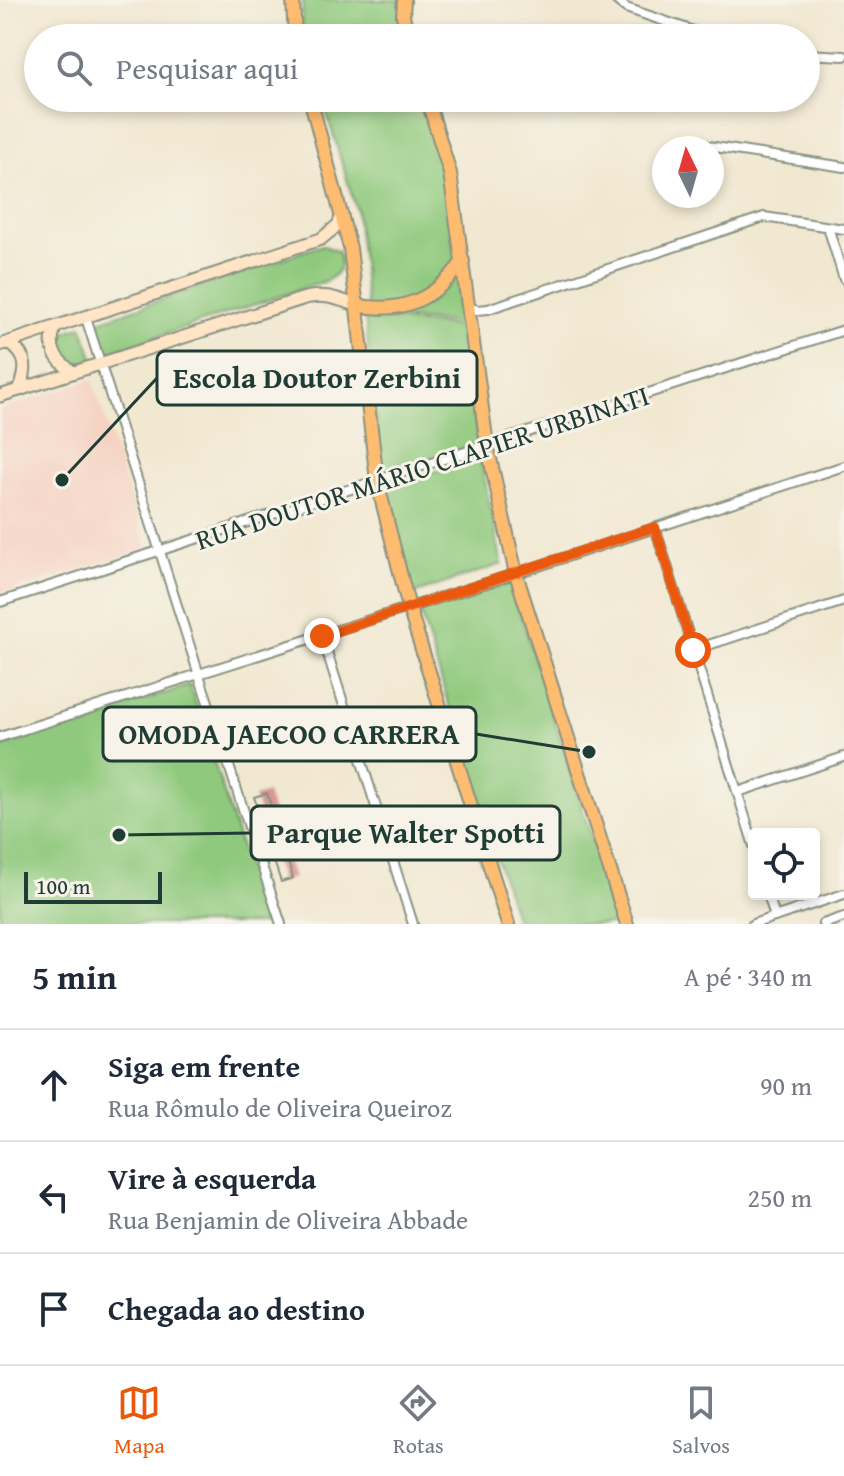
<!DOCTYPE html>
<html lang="pt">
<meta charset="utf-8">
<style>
:root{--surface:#fff;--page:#f2f2f3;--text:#1f2937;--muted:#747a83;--line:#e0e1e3;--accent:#ea580c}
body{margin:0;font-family:"Gentium Book Plus",serif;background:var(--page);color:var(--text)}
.controls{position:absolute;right:24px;bottom:24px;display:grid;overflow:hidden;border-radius:8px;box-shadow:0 4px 12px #0003}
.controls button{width:72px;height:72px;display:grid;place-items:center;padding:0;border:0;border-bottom:2px solid var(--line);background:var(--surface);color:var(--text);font:40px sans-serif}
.compass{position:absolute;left:652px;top:136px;width:72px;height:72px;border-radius:50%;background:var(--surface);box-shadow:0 4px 12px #0003;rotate:355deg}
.scale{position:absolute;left:24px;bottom:20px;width:138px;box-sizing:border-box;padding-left:8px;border:4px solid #1f3d34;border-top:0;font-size:22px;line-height:28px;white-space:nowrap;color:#1f3d34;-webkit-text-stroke:6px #f7f3e8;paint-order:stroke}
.stop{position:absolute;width:24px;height:24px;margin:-18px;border:6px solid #ea580c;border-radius:50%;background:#fff}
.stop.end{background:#ea580c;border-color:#fff;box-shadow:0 2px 8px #0008}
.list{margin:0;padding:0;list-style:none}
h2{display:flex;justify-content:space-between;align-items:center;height:104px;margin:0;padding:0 32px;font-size:34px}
h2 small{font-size:26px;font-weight:400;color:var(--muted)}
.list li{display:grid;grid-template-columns:52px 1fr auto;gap:24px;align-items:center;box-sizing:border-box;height:112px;padding:0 32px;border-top:2px solid var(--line)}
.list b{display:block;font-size:30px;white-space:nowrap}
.list p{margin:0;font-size:26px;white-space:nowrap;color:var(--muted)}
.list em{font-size:26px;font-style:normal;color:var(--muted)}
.icon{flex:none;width:44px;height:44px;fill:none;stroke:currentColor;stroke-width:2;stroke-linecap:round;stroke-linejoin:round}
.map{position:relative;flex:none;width:844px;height:924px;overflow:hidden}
.search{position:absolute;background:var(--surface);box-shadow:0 4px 12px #0003;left:24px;right:24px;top:24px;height:88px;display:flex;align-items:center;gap:20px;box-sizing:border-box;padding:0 28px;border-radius:44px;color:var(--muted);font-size:30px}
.sheet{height:440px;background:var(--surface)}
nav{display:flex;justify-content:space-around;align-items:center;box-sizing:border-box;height:112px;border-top:2px solid var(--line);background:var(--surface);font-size:22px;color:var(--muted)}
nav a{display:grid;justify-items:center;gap:4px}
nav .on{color:var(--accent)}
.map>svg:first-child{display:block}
</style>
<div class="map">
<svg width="844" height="924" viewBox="0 0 844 924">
<rect width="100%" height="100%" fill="#f7f3e8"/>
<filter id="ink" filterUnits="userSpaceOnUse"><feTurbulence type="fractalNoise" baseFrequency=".0125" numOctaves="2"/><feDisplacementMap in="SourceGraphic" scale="16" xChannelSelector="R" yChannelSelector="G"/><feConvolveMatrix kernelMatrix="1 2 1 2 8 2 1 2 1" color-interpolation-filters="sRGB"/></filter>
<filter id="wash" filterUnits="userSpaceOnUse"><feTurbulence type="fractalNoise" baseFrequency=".006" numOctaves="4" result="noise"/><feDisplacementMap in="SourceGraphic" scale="32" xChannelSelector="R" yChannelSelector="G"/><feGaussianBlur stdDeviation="1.8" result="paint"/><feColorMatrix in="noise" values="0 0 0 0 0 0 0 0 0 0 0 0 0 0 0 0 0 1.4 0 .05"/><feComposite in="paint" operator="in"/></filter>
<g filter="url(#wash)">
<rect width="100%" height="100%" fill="#f1e8d1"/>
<!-- built -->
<polygon fill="#f5d2c2" points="92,379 147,549 0,594 0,410"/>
<!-- green -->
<g fill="#8fc97d" stroke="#578358" stroke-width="2">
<polygon points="303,0 399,0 405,38 305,38 302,24"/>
<polygon points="322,98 422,98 448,178 466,323 368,316 356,209"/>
<path d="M322,245L337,251C345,265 339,274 326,281L104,354L93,323Z"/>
<polygon points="365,318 462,326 478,443 382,477"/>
<polygon points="82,326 94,360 72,365 62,358 59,347 66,332"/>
<polygon points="480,457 502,564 413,594 387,505 385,488"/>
<polygon points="510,582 619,924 517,924 419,608"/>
<polygon points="190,685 265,924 0,924 0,747"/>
</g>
<g id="blocks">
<!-- building -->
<polygon fill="#d79893" points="267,793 293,878 281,882 265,834 259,836 256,824 263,823 254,797"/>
</g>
</g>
<g filter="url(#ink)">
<use href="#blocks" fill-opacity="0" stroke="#889282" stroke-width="2"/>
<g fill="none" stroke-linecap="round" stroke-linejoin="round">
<!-- minor casing -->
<g stroke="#889282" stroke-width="12">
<g id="minor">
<polyline points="616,0 626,8 714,38"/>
<polyline points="806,54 844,56"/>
<polyline points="696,144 844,167"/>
<polyline points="828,227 844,279"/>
<polyline points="469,307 477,310 488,309 764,217 844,229"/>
<polyline points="86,318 199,675 281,924"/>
<polyline points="655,527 754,846"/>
<polyline points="0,602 844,330"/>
<polyline points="322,636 413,924"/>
<polyline points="693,650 844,601"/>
<polyline points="0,737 502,578 844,466"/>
<polyline points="738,792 844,757"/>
<polyline points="768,894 775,917"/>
<polyline points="753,924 844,894"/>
<polyline points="823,924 844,917"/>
</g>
</g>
<!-- secondary casing -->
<g stroke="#889282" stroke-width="15">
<g id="secondary">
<path d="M55,328C47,348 56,360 73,372"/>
<path d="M9,343C28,356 28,369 19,390"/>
<polyline points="0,345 321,239 338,225 342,215"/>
<path d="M0,396L305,298C325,293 337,299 356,305"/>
</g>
</g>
<!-- primary casing -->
<g stroke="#889282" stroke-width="16">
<g id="primary">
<polyline points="293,0 295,38"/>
<polyline points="404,0 403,16 409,38"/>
<polyline points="310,98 350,248 377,481 409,608 508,924"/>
<polyline points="427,98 450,173 487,445 516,574 627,924"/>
<path d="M356,305C403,315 436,298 463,261"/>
</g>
</g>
<!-- minor -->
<use href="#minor" stroke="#fff" stroke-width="8"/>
<!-- secondary -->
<use href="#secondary" stroke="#ffe4c6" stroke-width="11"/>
<!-- primary -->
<use href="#primary" stroke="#febc70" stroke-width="12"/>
</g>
</g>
<g fill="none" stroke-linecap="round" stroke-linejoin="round" filter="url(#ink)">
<!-- route -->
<polyline stroke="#ea580c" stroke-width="10" points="322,636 655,527 693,650"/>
</g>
<g text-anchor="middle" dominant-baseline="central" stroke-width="6" stroke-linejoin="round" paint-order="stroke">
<!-- street labels -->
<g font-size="28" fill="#1f3d34" stroke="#f7f3e8">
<text transform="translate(422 467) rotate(-18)">RUA DOUTOR MÁRIO CLAPIER URBINATI</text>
</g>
</g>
<!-- callouts -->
<path fill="none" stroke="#1f3d34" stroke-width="3" d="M62 480L157 378M589 752L476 734M119 835L251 833"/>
<g fill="#1f3d34" stroke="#f7f3e8" stroke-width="3">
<circle cx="62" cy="480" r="8"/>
<circle cx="589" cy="752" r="8"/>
<circle cx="119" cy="835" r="8"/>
</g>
<g fill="#f7f3e8" stroke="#1f3d34" stroke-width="3">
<rect x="157" y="351" width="320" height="54" rx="8"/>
<rect x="103" y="707" width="373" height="54" rx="8"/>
<rect x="251" y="806" width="309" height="54" rx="8"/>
</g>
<g font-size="30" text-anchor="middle" font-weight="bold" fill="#1f3d34">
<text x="317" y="388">Escola Doutor Zerbini</text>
<text x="289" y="744">OMODA JAECOO CARRERA</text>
<text x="406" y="843">Parque Walter Spotti</text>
</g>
</svg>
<div class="controls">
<button><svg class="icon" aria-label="locate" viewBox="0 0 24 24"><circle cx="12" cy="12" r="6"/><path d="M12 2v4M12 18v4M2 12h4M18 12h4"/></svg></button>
</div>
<svg class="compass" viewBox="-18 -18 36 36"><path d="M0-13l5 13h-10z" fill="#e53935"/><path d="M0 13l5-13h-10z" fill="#747a83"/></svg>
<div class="scale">100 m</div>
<div class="stop" style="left:693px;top:650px"></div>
<div class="stop end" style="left:322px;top:636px"></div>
<div class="search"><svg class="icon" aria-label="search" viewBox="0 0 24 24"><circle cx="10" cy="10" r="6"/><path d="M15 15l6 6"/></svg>Pesquisar aqui</div>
</div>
<section class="sheet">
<h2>5 min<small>A pé · 340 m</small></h2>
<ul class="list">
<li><svg class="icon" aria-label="ahead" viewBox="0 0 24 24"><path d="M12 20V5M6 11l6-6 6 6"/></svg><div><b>Siga em frente</b><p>Rua Rômulo de Oliveira Queiroz</p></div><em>90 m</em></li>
<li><svg class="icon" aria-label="left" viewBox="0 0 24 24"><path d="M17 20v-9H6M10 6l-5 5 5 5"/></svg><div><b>Vire à esquerda</b><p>Rua Benjamin de Oliveira Abbade</p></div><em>250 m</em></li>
<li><svg class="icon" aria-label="arrive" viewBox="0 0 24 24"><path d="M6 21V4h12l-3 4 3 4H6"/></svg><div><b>Chegada ao destino</b></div></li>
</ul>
</section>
<nav>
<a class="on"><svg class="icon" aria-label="map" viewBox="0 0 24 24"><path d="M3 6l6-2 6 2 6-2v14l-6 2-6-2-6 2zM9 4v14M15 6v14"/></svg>Mapa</a>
<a><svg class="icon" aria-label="directions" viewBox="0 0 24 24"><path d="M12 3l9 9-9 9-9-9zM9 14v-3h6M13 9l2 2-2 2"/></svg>Rotas</a>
<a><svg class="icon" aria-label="saved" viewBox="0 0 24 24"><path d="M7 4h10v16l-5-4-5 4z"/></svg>Salvos</a>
</nav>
